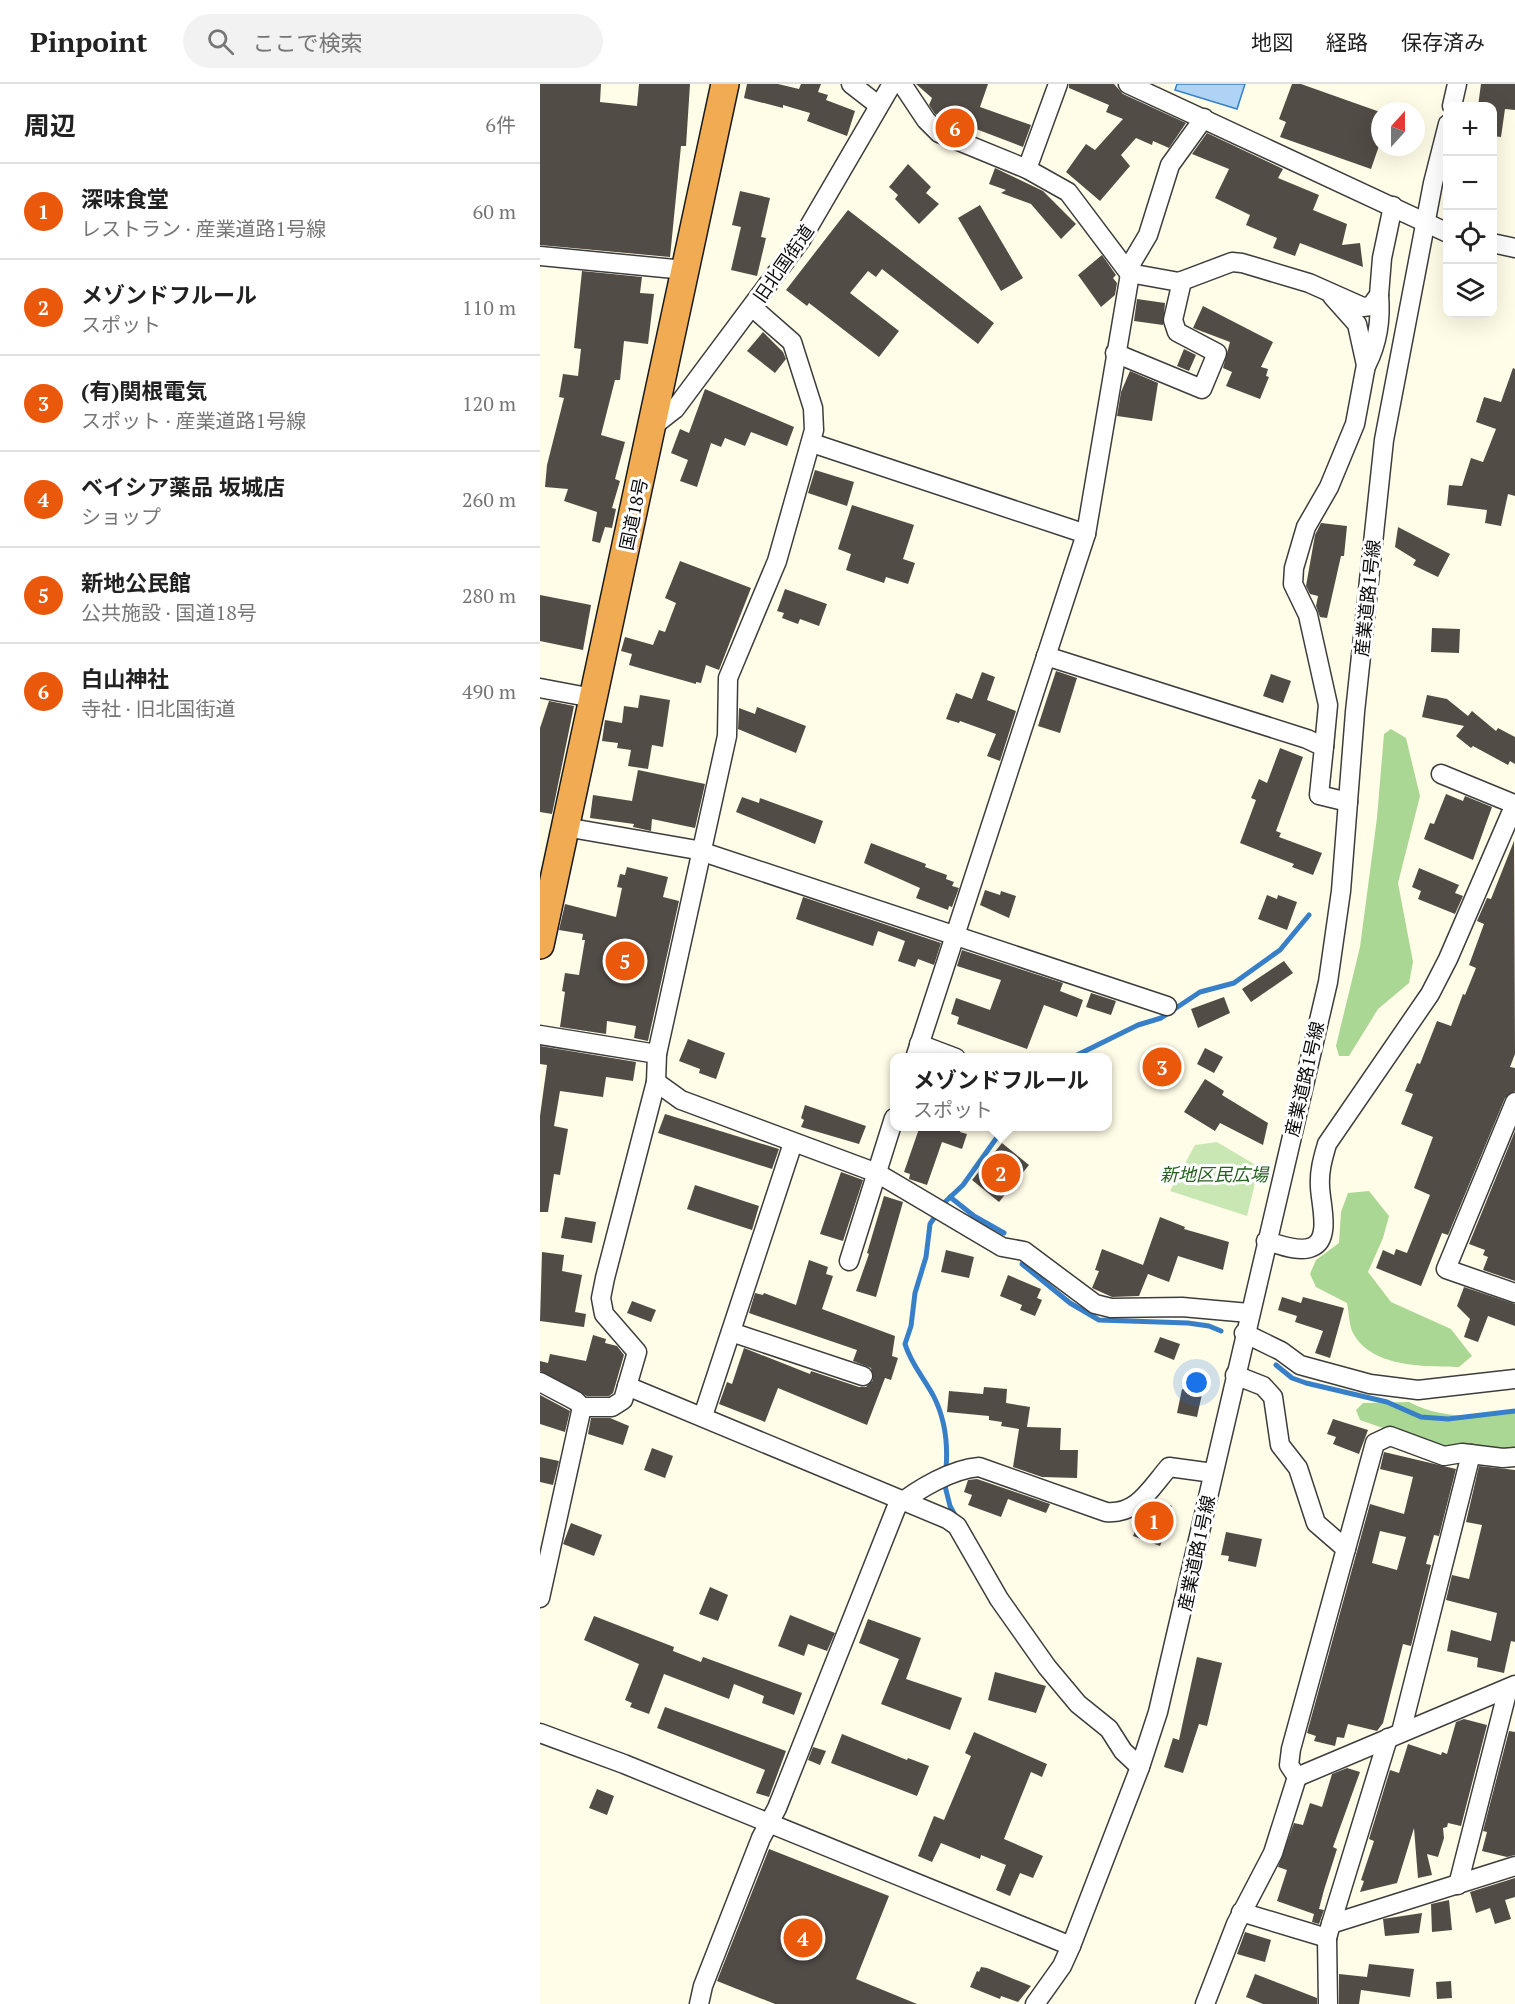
<!DOCTYPE html>
<html lang="ja">
<meta charset="utf-8">
<style>
:root{--surface:#fff;--page:#f2f2f2;--text:#222;--muted:#767676;--line:#e0e0e0;--accent:#ea580c}
body{margin:0;font-family:"PT Serif","Noto Sans JP",serif;background:var(--page);color:var(--text)}
.controls{position:absolute;right:18px;top:18px;display:grid;overflow:hidden;border-radius:12px;box-shadow:0 6px 24px #0002}
.controls button{width:54px;height:54px;display:grid;place-items:center;padding:0;border:0;border-bottom:2px solid var(--line);background:var(--surface);color:var(--text);font:30px sans-serif}
.compass{position:absolute;left:831px;top:18px;width:54px;height:54px;border-radius:50%;background:var(--surface);box-shadow:0 6px 24px #0002;rotate:21deg}
.you{position:absolute;left:657px;top:1299px;width:21px;height:21px;margin:-15px;border:4px solid #fff;border-radius:50%;background:#1a73e8;box-shadow:0 0 0 9px #1a73e833}
.badge{display:grid;place-items:center;width:39px;height:39px;border-radius:50%;background:var(--accent);color:#fff;font-size:20px;font-weight:700}
.pin{position:absolute;translate:-50% -50%;border:3px solid #fff;box-shadow:0 2px 6px #0006}
.popup{position:absolute;left:350px;top:969px;width:222px;height:78px;box-sizing:border-box;display:grid;place-content:center;border-radius:12px;background:var(--surface);filter:drop-shadow(0 2px 4px #0005);font-size:20px;white-space:nowrap;color:var(--muted)}
.popup b{font-size:22px;color:var(--text)}
.popup::after{content:'';position:absolute;left:50%;top:100%;margin-left:-12px;border:12px solid transparent;border-top-color:var(--surface)}
.list{margin:0;padding:0;list-style:none}
h2{display:flex;justify-content:space-between;align-items:center;height:78px;margin:0;padding:0 24px;font-size:26px}
h2 small{font-size:20px;font-weight:400;color:var(--muted)}
.list li{display:grid;grid-template-columns:39px 1fr auto;gap:18px;align-items:center;box-sizing:border-box;height:96px;padding:0 24px;border-top:2px solid var(--line)}
.list b{display:block;font-size:22px;white-space:nowrap}
.list p{margin:0;font-size:20px;white-space:nowrap;color:var(--muted)}
.list em{font-size:20px;font-style:normal;color:var(--muted)}
.icon{flex:none;width:33px;height:33px;fill:none;stroke:currentColor;stroke-width:2;stroke-linecap:round;stroke-linejoin:round}
.map{position:relative;flex:none;width:975px;height:1920px;overflow:hidden}
header{display:flex;align-items:center;gap:36px;box-sizing:border-box;height:84px;padding:0 30px;background:var(--surface);border-bottom:2px solid var(--line)}
header strong{font-size:28px}
nav{display:flex;gap:33px;margin-inline-start:auto;font-size:21px}
.search{width:420px;height:54px;background:var(--page);display:flex;align-items:center;gap:15px;box-sizing:border-box;padding:0 21px;border-radius:33px;color:var(--muted);font-size:22px}
main{display:flex}
aside{flex:1;background:var(--surface)}
.map>svg:first-child{display:block}
</style>
<header>
<strong>Pinpoint</strong>
<div class="search"><svg class="icon" aria-label="search" viewBox="0 0 24 24"><circle cx="10" cy="10" r="6"/><path d="M15 15l6 6"/></svg>ここで検索</div>
<nav><a>地図</a><a>経路</a><a>保存済み</a></nav>
</header>
<main>
<aside>
<h2>周辺<small>6件</small></h2>
<ul class="list">
<li><span class="badge">1</span><div><b>深味食堂</b><p>レストラン · 産業道路1号線</p></div><em>60 m</em></li>
<li><span class="badge">2</span><div><b>メゾンドフルール</b><p>スポット</p></div><em>110 m</em></li>
<li><span class="badge">3</span><div><b>(有)関根電気</b><p>スポット · 産業道路1号線</p></div><em>120 m</em></li>
<li><span class="badge">4</span><div><b>ベイシア薬品 坂城店</b><p>ショップ</p></div><em>260 m</em></li>
<li><span class="badge">5</span><div><b>新地公民館</b><p>公共施設 · 国道18号</p></div><em>280 m</em></li>
<li><span class="badge">6</span><div><b>白山神社</b><p>寺社 · 旧北国街道</p></div><em>490 m</em></li>
</ul>
</aside>
<div class="map">
<svg width="975" height="1920" viewBox="0 0 975 1920">
<rect width="100%" height="100%" fill="#fffce7"/>
<!-- green -->
<polygon fill="#c9e7b3" points="677,1058 719,1083 707,1132 630,1107 655,1061"/>
<!-- forest -->
<g fill="#aad793">
<polygon points="851,645 866,654 880,712 858,799 873,878 869,899 838,925 809,972 799,972 796,962 820,863 837,734 844,650"/>
<path d="M829,1107L849,1132L843,1154L828,1188L851,1218L911,1245L932,1272L919,1283C883,1282 830,1284 812,1247C809,1239 809,1228 807,1219L776,1203L770,1190L776,1176L799,1159L801,1128L808,1109Z"/>
<path d="M869,1318C900,1335 942,1334 975,1328V1364H900L820,1336L816,1326L823,1319Z"/>
</g>
<!-- water -->
<polygon fill="#aed3f4" stroke="#3780c9" stroke-width="1.5" points="637,0 705,0 697,25 635,6"/>
<g fill="none" stroke-linecap="round" stroke-linejoin="round">
<!-- stream -->
<g stroke="#3780c9" stroke-width="5">
<polyline points="531,974 598,941 621,934 660,908 694,899 740,866 769,831"/>
<polyline points="410,1113 434,1132 464,1149"/>
<polyline points="482,1180 530,1219 559,1236 648,1239 669,1242 681,1247"/>
<polyline points="736,1281 752,1294 766,1299 847,1318 881,1333 908,1335 975,1327"/>
<path d="M406,1385C408,1361 405,1335 394,1313C384,1294 371,1280 365,1260L371,1242L375,1209L386,1173L390,1140L405,1118L423,1101L465,1042"/>
<polyline points="405,1402 410,1422 416,1433"/>
</g>
</g>
<!-- building -->
<g fill="#524c47" fill-rule="evenodd">
<polygon points="0,0 61,0 60,18 97,22 99,0 150,0 146,62 141,62 130,173 0,161"/>
<polygon points="207,0 238,0 259,5 261,0 281,0 278,8 288,11 286,16 315,27 307,52 267,37 270,29 243,21 243,24 204,14"/>
<polygon points="376,0 448,0 440,23 491,41 483,63 436,45 433,51 410,41 412,36 395,30 389,21 392,14"/>
<polygon points="529,0 574,0 583,10 646,39 629,64 613,57 612,61 596,54 581,71 590,82 560,117 526,88 546,60 555,66 583,35 566,28 569,21 529,4"/>
<polygon points="752,0 761,0 840,28 840,59 831,85 740,53 746,38 739,35"/>
<polygon points="941,0 975,0 975,26 965,25 961,53 952,52 952,22 938,22"/>
<polygon points="667,49 743,85 738,94 779,111 773,126 807,140 802,161 820,159 823,183 760,159 755,172 733,164 737,154 706,141 710,131 675,114 689,85 652,70"/>
<polygon points="368,80 391,103 386,109 399,120 379,140 355,115 358,111 349,103"/>
<polygon points="455,84 503,107 536,140 521,155 491,120 461,109 466,106 449,100"/>
<polygon points="200,107 230,114 221,153 226,154 217,192 191,186 201,143 192,141"/>
<polygon points="440,121 483,194 461,207 418,134"/>
<polygon points="308,126 454,239 438,260 342,185 336,193 328,187 310,209 359,247 339,273 269,219 267,222 246,206"/>
<polygon points="562,171 576,191 573,194 577,199 575,211 561,223 538,191"/>
<polygon points="42,187 102,193 100,209 114,210 108,260 84,257 80,296 75,296 61,351 85,358 75,395 80,397 72,424 76,425 72,444 65,443 60,459 52,457 57,428 24,417 28,405 5,403 7,381 24,314 19,313 23,290 38,292 41,265 34,264"/>
<polygon points="597,215 625,219 623,241 594,237"/>
<polygon points="663,222 733,258 721,283 728,285 726,292 729,293 720,315 686,302 692,288 683,284 690,258 653,244"/>
<polygon points="223,248 243,268 246,275 235,289 207,267"/>
<polygon points="644,265 656,271 649,287 637,282"/>
<polygon points="973,284 975,285 975,412 968,410 961,442 945,439 947,426 907,421 909,401 922,402 931,374 943,378 956,345 936,338 944,313 961,318"/>
<polygon points="590,287 618,299 612,337 577,332 581,308"/>
<polygon points="165,305 254,343 247,362 211,348 205,362 185,354 181,363 171,359 157,403 140,397 148,376 131,369 140,345 149,349"/>
<polygon points="275,386 314,398 307,422 268,409"/>
<polygon points="312,421 374,441 363,475 375,479 368,500 346,493 344,499 306,486 311,470 298,465"/>
<polygon points="781,439 807,442 804,472 801,472 787,534 780,533 776,522 778,512 770,510 766,502 775,451"/>
<polygon points="858,443 910,470 898,493 873,481 876,476 855,463"/>
<polygon points="140,477 211,504 179,586 166,581 161,599 156,598 156,600 89,581 92,570 81,567 85,553 113,561 119,546 125,548 136,519 125,514"/>
<polygon points="245,505 287,520 279,542 260,535 258,540 242,534 244,529 237,527"/>
<polygon points="0,511 51,521 43,566 0,557"/>
<polygon points="892,544 920,545 919,569 891,568"/>
<polygon points="516,587 537,594 520,649 498,642"/>
<polygon points="442,588 455,593 447,616 476,627 460,677 447,672 456,650 420,637 419,639 406,635 416,609 432,615"/>
<polygon points="731,590 751,597 743,619 723,612"/>
<polygon points="100,611 130,616 123,663 112,661 108,685 88,682 91,666 77,664 78,659 62,657 65,636 82,639 84,622 98,624"/>
<polygon points="887,611 907,615 928,632 932,627 956,647 958,644 975,653 975,680 970,677 968,681 933,662 931,664 916,652 924,642 882,633"/>
<polygon points="9,617 34,622 12,730 0,728 0,644"/>
<polygon points="217,623 266,642 256,669 198,645 199,624 215,630"/>
<polygon points="740,664 763,673 736,747 741,749 739,753 782,769 773,791 752,783 754,780 700,759 716,716 711,714 719,695 727,699"/>
<polygon points="98,686 165,700 155,744 112,735 111,747 93,743 94,740 50,734 53,711 92,717"/>
<polygon points="906,710 923,717 925,712 952,723 933,776 884,755 890,739 894,740"/>
<polygon points="202,713 219,719 220,714 283,737 275,760 196,728"/>
<polygon points="974,757 975,970 970,983 975,984 975,1007 965,1014 908,1151 902,1149 881,1202 836,1184 843,1166 854,1171 856,1165 867,1169 890,1111 874,1104 893,1053 861,1040 873,1010 865,1007 877,979 880,980 897,937 911,942 923,910 925,911 936,884 929,881 944,840 937,837 947,814 951,815"/>
<polygon points="331,759 386,780 385,783 407,791 406,795 414,798 412,802 419,804 412,823 409,822 408,826 376,814 380,804 324,779"/>
<polygon points="87,783 128,793 123,813 139,817 108,957 94,954 96,942 67,937 66,950 20,943 25,908 22,907 25,889 39,891 45,856 42,856 43,850 19,846 25,820 76,833 82,804 77,803 80,790 85,791"/>
<polygon points="879,784 919,801 915,809 923,812 915,830 878,815 881,807 872,803"/>
<polygon points="445,806 460,811 461,807 476,812 469,834 440,821"/>
<polygon points="727,811 737,815 738,811 757,818 747,846 718,835"/>
<polygon points="263,813 401,859 394,881 378,875 375,883 358,877 365,857 338,847 333,862 256,835"/>
<polygon points="422,866 523,899 520,907 543,916 537,933 504,921 487,965 417,940 419,933 411,930 416,914 450,926 461,896 417,882"/>
<polygon points="744,877 753,889 711,918 702,905"/>
<polygon points="551,909 576,917 571,931 546,923"/>
<polygon points="684,913 690,929 658,944 651,925"/>
<polygon points="148,955 185,969 176,995 159,989 160,985 139,977"/>
<polygon points="0,962 96,978 93,997 66,993 63,1013 20,1007 14,1042 28,1045 20,1091 14,1090 8,1128 0,1128 0,1032 7,981 0,980"/>
<polygon points="665,964 683,973 674,989 657,980"/>
<polygon points="624,971 634,984 620,994 610,981"/>
<polygon points="665,995 684,1007 682,1011 728,1039 723,1061 680,1039 675,1047 644,1028"/>
<polygon points="265,1021 326,1042 319,1060 261,1043 264,1036 261,1034"/>
<polygon points="125,1030 239,1065 232,1085 118,1049"/>
<polygon points="380,1042 422,1042 420,1048 427,1050 422,1065 402,1058 387,1101 369,1095 370,1090 364,1088"/>
<polygon points="975,1047 975,1197 943,1186 948,1173 943,1171 945,1166 929,1160"/>
<polygon points="462,1059 489,1081 459,1118 432,1096"/>
<polygon points="301,1088 323,1096 303,1157 280,1150"/>
<polygon points="155,1101 219,1122 212,1146 147,1125"/>
<polygon points="344,1112 363,1118 336,1213 316,1207 329,1170 327,1169"/>
<polygon points="25,1133 56,1138 52,1159 21,1154"/>
<polygon points="620,1133 645,1143 644,1145 689,1158 683,1186 638,1172 629,1198 608,1190 599,1212 572,1213 552,1204 559,1187 555,1186 562,1165 603,1181"/>
<polygon points="406,1166 434,1173 429,1194 401,1188"/>
<polygon points="2,1168 24,1171 22,1187 42,1191 35,1228 46,1230 44,1243 0,1237"/>
<polygon points="269,1176 288,1183 286,1190 293,1192 282,1225 355,1252 352,1272 358,1274 351,1296 345,1294 327,1341 238,1304 225,1338 179,1320 187,1298 192,1300 204,1264 270,1290 271,1287 319,1303 326,1303 333,1296 331,1284 313,1277 317,1266 209,1229 215,1209 223,1211 224,1209 256,1221"/>
<polygon points="468,1191 501,1205 497,1214 502,1216 495,1232 480,1226 482,1221 460,1212"/>
<polygon points="924,1203 975,1220 975,1242 948,1232 938,1258 924,1253 930,1235 917,1222"/>
<polygon points="742,1213 761,1219 763,1213 804,1224 790,1274 775,1269 783,1247 755,1238 757,1232 738,1226"/>
<polygon points="92,1217 116,1226 111,1238 87,1229"/>
<polygon points="53,1251 66,1255 65,1259 77,1262 84,1271 73,1309 69,1312 47,1312 0,1287 0,1277 8,1279 10,1270 46,1277"/>
<polygon points="620,1253 640,1260 634,1276 614,1268"/>
<polygon points="444,1303 467,1305 466,1319 490,1323 487,1343 521,1344 520,1366 538,1366 537,1394 502,1393 473,1383 479,1345 461,1342 462,1338 449,1336 449,1332 407,1328 409,1307 443,1310"/>
<polygon points="642,1305 662,1310 657,1333 637,1329"/>
<polygon points="0,1311 30,1327 25,1348 0,1340"/>
<polygon points="51,1334 70,1334 89,1342 83,1361 48,1350"/>
<polygon points="793,1335 828,1346 819,1370 793,1360 796,1353 787,1350"/>
<polygon points="112,1364 133,1372 125,1394 104,1386"/>
<path d="M844,1368L916,1385L899,1452L894,1451L886,1480L891,1481L871,1562L863,1560L843,1639L837,1647L808,1640L804,1654L797,1653L795,1662L774,1657L776,1652L767,1649L830,1420L864,1430L873,1393L840,1385ZM840,1447L866,1453L857,1486L832,1479Z"/>
<polygon points="0,1373 19,1377 13,1401 0,1398"/>
<polygon points="939,1382 975,1386 975,1558 971,1557 964,1589 937,1583 938,1574 907,1567 911,1546 951,1557 957,1529 906,1516 912,1491 929,1495 942,1441 926,1438"/>
<polygon points="437,1395 510,1420 506,1429 468,1415 461,1433 428,1421 432,1411 424,1408 428,1396"/>
<polygon points="617,1416 632,1422 630,1426 634,1427 620,1462 593,1452 602,1430 605,1430"/>
<polygon points="31,1439 62,1451 54,1472 23,1460"/>
<polygon points="686,1448 722,1455 716,1483 688,1477 689,1472 681,1471"/>
<polygon points="170,1503 188,1511 178,1537 159,1530"/>
<polygon points="250,1531 295,1549 287,1567 268,1560 264,1572 238,1562"/>
<polygon points="54,1532 134,1563 133,1567 161,1578 163,1573 262,1609 254,1631 222,1619 224,1612 194,1600 189,1615 124,1590 109,1630 90,1623 92,1619 85,1616 99,1580 44,1556"/>
<polygon points="328,1535 381,1554 366,1595 422,1614 410,1646 341,1620 359,1575 319,1559"/>
<polygon points="657,1573 682,1579 667,1642 659,1640 643,1689 624,1683 633,1654 639,1656"/>
<polygon points="455,1588 506,1602 496,1629 448,1616"/>
<polygon points="125,1623 246,1667 229,1713 216,1709 225,1686 117,1644"/>
<polygon points="924,1635 947,1641 921,1742 908,1739 907,1743 903,1744 904,1754 898,1773 887,1770 892,1791 878,1794 874,1744 857,1799 820,1808 824,1797 821,1796 834,1757 829,1755 850,1686 859,1689 868,1660 901,1671 902,1668 907,1670 916,1638"/>
<polygon points="969,1647 975,1648 975,1771 967,1773 942,1767 947,1748 943,1747"/>
<polygon points="434,1648 507,1680 502,1693 491,1688 464,1755 503,1772 493,1794 480,1789 470,1812 456,1806 466,1781 441,1771 440,1775 401,1759 392,1778 378,1772 394,1732 404,1736 431,1672 425,1669"/>
<polygon points="302,1650 367,1676 368,1674 389,1682 377,1712 291,1679"/>
<polygon points="273,1663 286,1667 280,1681 268,1676"/>
<polygon points="807,1684 820,1688 793,1763 797,1765 784,1806 779,1825 784,1826 779,1840 772,1838 774,1830 737,1817 747,1786 738,1783 754,1739 763,1741 770,1719 782,1723 792,1690"/>
<polygon points="57,1705 74,1712 67,1731 49,1724"/>
<polygon points="229,1765 349,1812 316,1895 377,1920 235,1920 177,1897"/>
<polygon points="975,1794 975,1813 965,1816 971,1835 955,1840 950,1824 936,1829 930,1808"/>
<polygon points="909,1816 912,1846 892,1848 891,1820"/>
<polygon points="882,1829 879,1849 845,1852 843,1835"/>
<polygon points="705,1848 731,1856 725,1878 697,1870"/>
<polygon points="829,1880 874,1885 870,1913 821,1906 819,1920 799,1920 799,1890 827,1893"/>
<polygon points="441,1883 447,1884 491,1902 478,1918 461,1912 460,1915 430,1903 437,1887 439,1888"/>
<polygon points="715,1890 777,1914 777,1920 723,1920 706,1913"/>
<polygon points="911,1897 912,1914 897,1915 896,1898"/>
</g>
<g fill="none" stroke-linecap="round" stroke-linejoin="round">
<!-- minor casing -->
<g stroke="#3d3d3d" stroke-width="21">
<g id="minor">
<polyline points="311,0 338,21"/>
<polyline points="362,0 386,36 399,49 487,85 528,108 589,189 639,198 692,178 702,179 769,199 823,223 831,222 839,211 842,174 853,122"/>
<polyline points="588,0 908,149"/>
<polyline points="912,22 917,0"/>
<polyline points="487,85 518,0"/>
<polyline points="952,159 975,164"/>
<polyline points="0,172 145,186"/>
<polyline points="575,269 662,305 677,269 637,248 633,236 642,197"/>
<path d="M827,280C838,258 841,234 839,211"/>
<polyline points="112,343 135,325 261,156 352,0"/>
<polyline points="272,359 546,450"/>
<polyline points="506,572 767,655 784,663 779,711 808,718"/>
<polyline points="0,604 53,614"/>
<polyline points="784,663 788,621 768,531 753,500 754,484 766,443 789,403 815,340 826,281 817,240 792,212"/>
<polyline points="901,690 974,720"/>
<polyline points="25,743 157,766 627,922"/>
<polyline points="0,951 117,970"/>
<polyline points="379,960 416,974"/>
<polyline points="375,974 546,450 592,178 608,151 630,81 664,34"/>
<polyline points="116,998 141,1016 337,1089 462,1163 484,1167 555,1220 571,1224 642,1223 709,1229"/>
<polyline points="975,1018 906,1185 975,1209"/>
<path d="M726,1157C738,1160 759,1169 772,1163C792,1155 780,1118 780,1102C779,1087 783,1074 787,1060L890,910L908,875L975,720"/>
<polyline points="309,1177 354,1034"/>
<polyline points="191,1248 323,1292"/>
<polyline points="704,1249 741,1267 760,1281 830,1300 878,1306 975,1295"/>
<polyline points="695,1291 723,1302 733,1313 740,1361 758,1384 776,1439 806,1465"/>
<polyline points="0,1298 36,1317 42,1323 72,1323 83,1316 97,1268 64,1230 61,1214 65,1194 116,998 117,970 187,652 188,594 237,477 274,346 273,324 252,258 212,223"/>
<polyline points="87,1302 407,1435 417,1442 459,1515 507,1583 538,1620 569,1645 583,1667 600,1683"/>
<polyline points="163,1332 253,1059"/>
<polyline points="0,1514 42,1323"/>
<polyline points="861,1648 931,1370"/>
<polyline points="0,1649 84,1680 531,1862"/>
<polyline points="757,1693 749,1681 751,1665 835,1359 850,1352 904,1372 922,1369 963,1374 975,1373"/>
<polyline points="757,1693 975,1601"/>
<polyline points="918,1801 968,1605"/>
<polyline points="701,1828 787,1854 791,1840 975,1782"/>
<polyline points="791,1840 848,1654"/>
<polyline points="787,1854 788,1920"/>
<path d="M159,1920L163,1902L221,1754L237,1724L357,1422C378,1405 412,1385 439,1383L566,1428C597,1431 610,1405 629,1383L673,1389"/>
<polyline points="495,1920 522,1882 531,1862 600,1683 618,1628 788,898 801,807 815,628 844,356 893,99 908,40"/>
<polyline points="665,1920 696,1840 733,1769 757,1693"/>
</g>
</g>
<!-- highway casing -->
<g stroke="#1b1b1b" stroke-width="30">
<polyline id="highway" points="0,861 185,0"/>
</g>
<!-- minor -->
<use href="#minor" stroke="#fff" stroke-width="18"/>
<!-- highway -->
<use href="#highway" stroke="#f1ac53" stroke-width="27"/>
</g>
<g text-anchor="middle" dominant-baseline="central" stroke-width="6" stroke-linejoin="round" paint-order="stroke">
<!-- street labels -->
<g font-size="18" fill="#0a0a0a" stroke="#fff">
<text transform="translate(243 179) rotate(-55)">旧北国街道</text>
<text transform="translate(93 430) rotate(-78)">国道18号</text>
<text transform="translate(827 514) rotate(-84)">産業道路1号線</text>
<text transform="translate(764 995) rotate(-77)">産業道路1号線</text>
<text transform="translate(656 1469) rotate(-78)">産業道路1号線</text>
</g>
<!-- park labels -->
<g font-size="18" font-style="italic" fill="#245f1d" stroke="#fff">
<text x="674" y="1090">新地区民広場</text>
</g>
</g>
</svg>
<div class="controls">
<button>+</button>
<button>−</button>
<button><svg class="icon" aria-label="locate" viewBox="0 0 24 24"><circle cx="12" cy="12" r="6"/><path d="M12 2v4M12 18v4M2 12h4M18 12h4"/></svg></button>
<button><svg class="icon" aria-label="layers" viewBox="0 0 24 24"><path d="M12 4l9 5-9 5-9-5zM3 14l9 5 9-5"/></svg></button>
</div>
<svg class="compass" viewBox="-18 -18 36 36"><path d="M0-13l5 13h-10z" fill="#e53935"/><path d="M0 13l5-13h-10z" fill="#767676"/></svg>
<div class="you"></div>
<div class="pin badge" style="left:614px;top:1437px">1</div>
<div class="pin badge" style="left:461px;top:1089px">2</div>
<div class="popup"><b>メゾンドフルール</b>スポット</div>
<div class="pin badge" style="left:622px;top:983px">3</div>
<div class="pin badge" style="left:263px;top:1854px">4</div>
<div class="pin badge" style="left:85px;top:877px">5</div>
<div class="pin badge" style="left:415px;top:44px">6</div>
</div>
</main>
